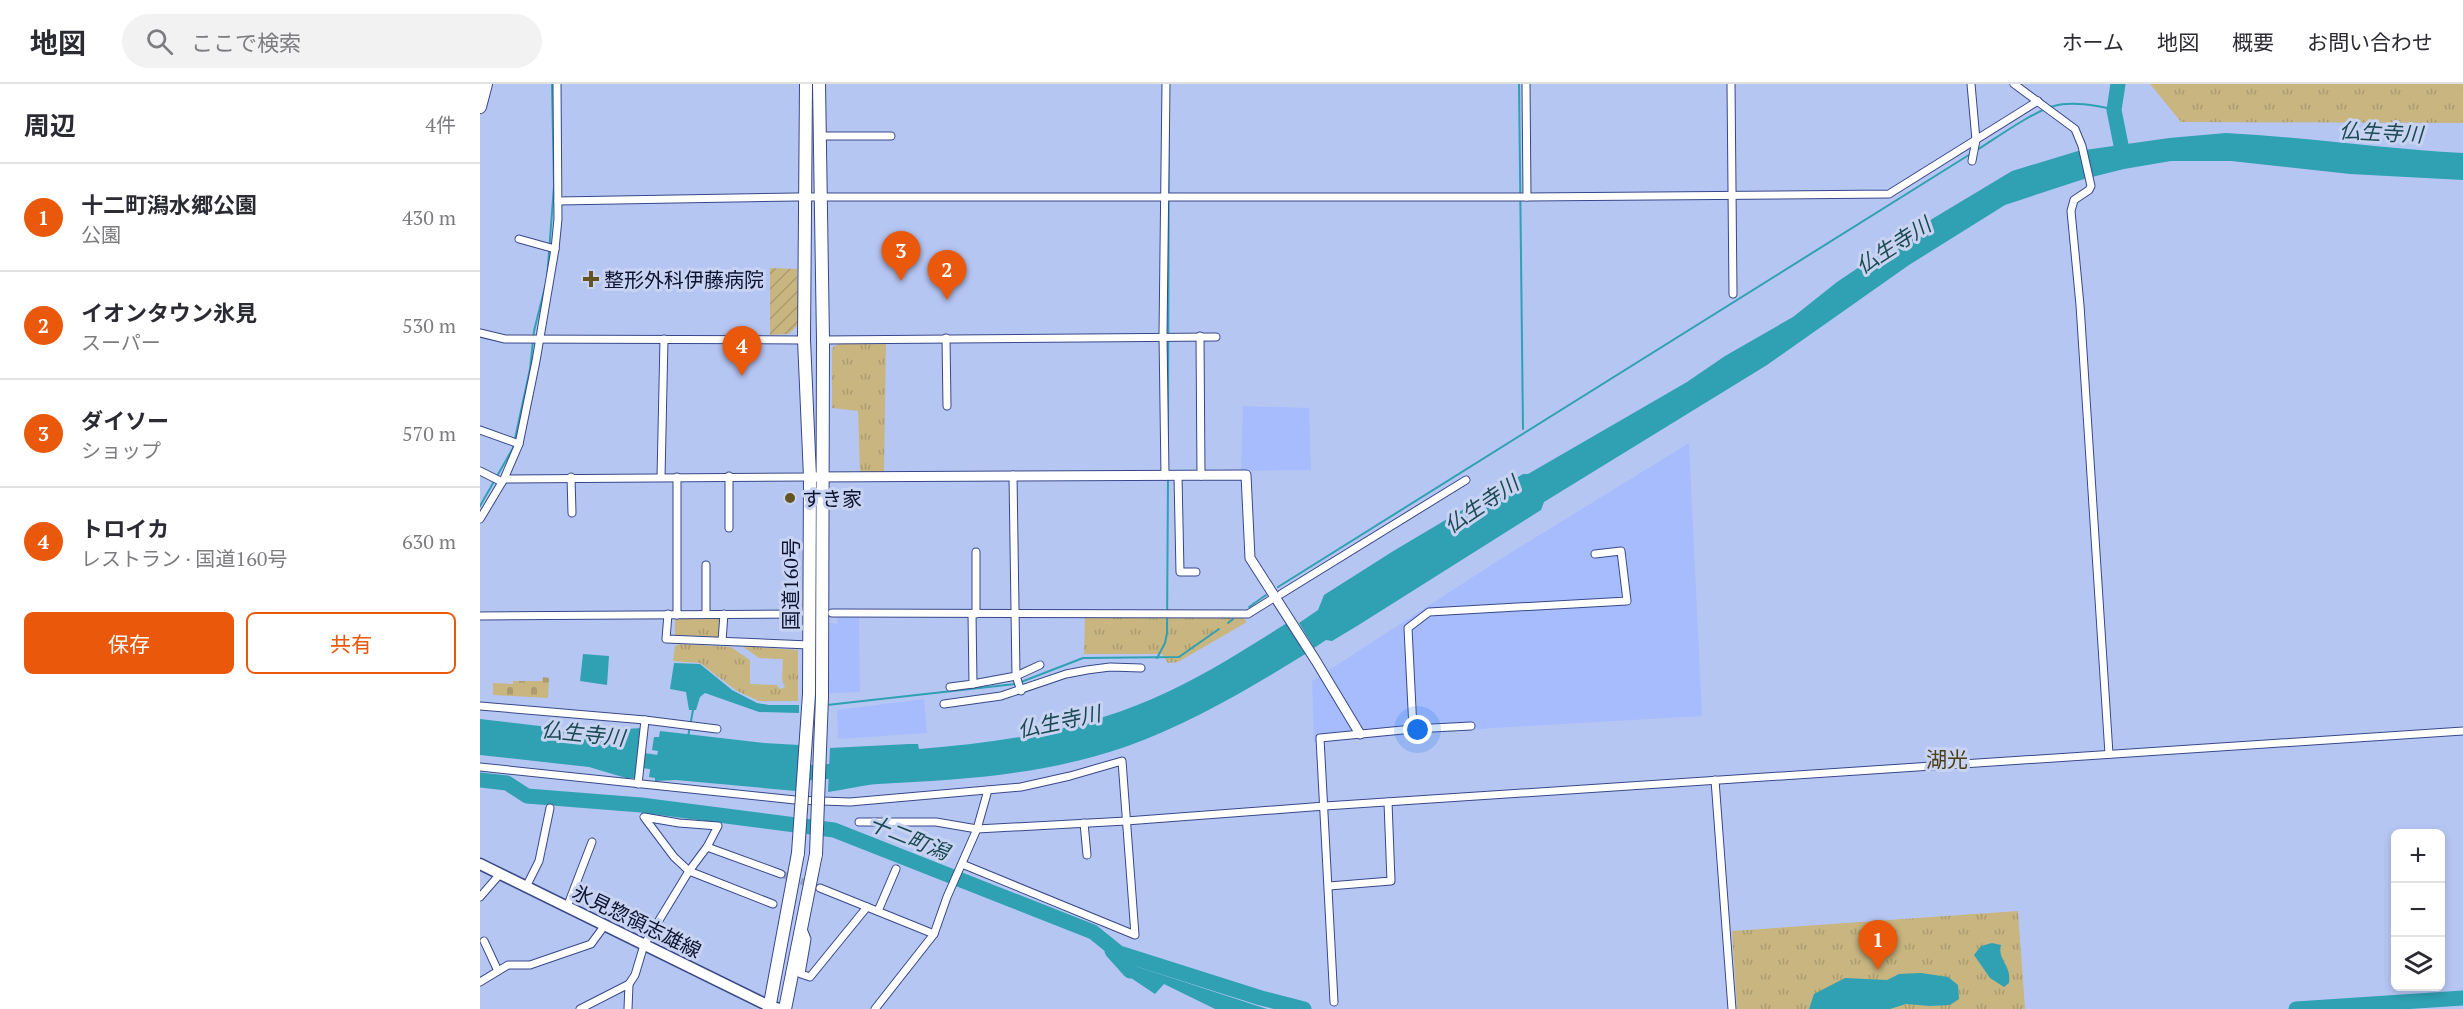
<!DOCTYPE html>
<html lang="ja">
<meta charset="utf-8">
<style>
:root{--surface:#fff;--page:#f2f2f3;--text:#2b2b33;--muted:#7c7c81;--line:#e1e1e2;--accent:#ea580c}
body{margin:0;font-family:"PT Serif","Noto Sans JP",serif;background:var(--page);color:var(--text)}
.controls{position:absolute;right:18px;bottom:18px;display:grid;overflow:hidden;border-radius:9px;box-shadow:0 3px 9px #0003}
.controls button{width:54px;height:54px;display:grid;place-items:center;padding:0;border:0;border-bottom:2px solid var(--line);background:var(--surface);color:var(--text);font:30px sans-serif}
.you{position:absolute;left:938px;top:646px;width:21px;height:21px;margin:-15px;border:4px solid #fff;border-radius:50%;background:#1a73e8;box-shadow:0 0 0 9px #1a73e833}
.badge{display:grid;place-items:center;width:39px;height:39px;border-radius:50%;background:var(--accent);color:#fff;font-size:20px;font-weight:700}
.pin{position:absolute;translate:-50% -50px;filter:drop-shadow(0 2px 3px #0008)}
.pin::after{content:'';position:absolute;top:32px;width:21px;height:18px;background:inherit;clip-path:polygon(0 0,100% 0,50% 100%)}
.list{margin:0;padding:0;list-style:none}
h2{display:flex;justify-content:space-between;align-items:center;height:78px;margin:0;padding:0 24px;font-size:26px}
h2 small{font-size:20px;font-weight:400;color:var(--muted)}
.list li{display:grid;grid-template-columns:39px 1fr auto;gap:18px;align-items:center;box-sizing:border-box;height:108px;padding:0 24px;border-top:2px solid var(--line)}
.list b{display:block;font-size:22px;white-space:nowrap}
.list p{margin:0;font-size:20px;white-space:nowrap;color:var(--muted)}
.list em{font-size:20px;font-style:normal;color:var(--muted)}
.actions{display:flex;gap:12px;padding:18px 24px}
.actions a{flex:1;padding:14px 0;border:2px solid var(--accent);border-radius:9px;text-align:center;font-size:21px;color:var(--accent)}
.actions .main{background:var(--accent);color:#fff}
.icon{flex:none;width:33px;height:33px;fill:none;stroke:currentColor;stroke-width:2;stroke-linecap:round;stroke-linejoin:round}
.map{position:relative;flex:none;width:1983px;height:925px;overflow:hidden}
header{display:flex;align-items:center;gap:36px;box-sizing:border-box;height:84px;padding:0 30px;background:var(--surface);border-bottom:2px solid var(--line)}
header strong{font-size:28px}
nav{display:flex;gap:33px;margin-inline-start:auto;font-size:21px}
.search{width:420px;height:54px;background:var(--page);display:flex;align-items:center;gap:15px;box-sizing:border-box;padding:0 21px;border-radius:33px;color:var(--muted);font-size:22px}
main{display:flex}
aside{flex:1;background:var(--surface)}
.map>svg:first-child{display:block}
</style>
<header>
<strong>地図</strong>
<div class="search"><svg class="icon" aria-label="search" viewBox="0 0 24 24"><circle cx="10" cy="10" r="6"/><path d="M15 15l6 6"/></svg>ここで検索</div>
<nav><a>ホーム</a><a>地図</a><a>概要</a><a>お問い合わせ</a></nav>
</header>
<main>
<aside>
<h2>周辺<small>4件</small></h2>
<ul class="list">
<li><span class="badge">1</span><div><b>十二町潟水郷公園</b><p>公園</p></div><em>430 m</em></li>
<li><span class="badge">2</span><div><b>イオンタウン氷見</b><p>スーパー</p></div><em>530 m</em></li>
<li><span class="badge">3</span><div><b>ダイソー</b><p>ショップ</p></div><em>570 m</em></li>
<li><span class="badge">4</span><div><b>トロイカ</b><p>レストラン · 国道160号</p></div><em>630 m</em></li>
</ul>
<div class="actions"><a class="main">保存</a><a>共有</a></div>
</aside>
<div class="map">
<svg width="1983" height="925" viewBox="0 0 1983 925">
<defs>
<pattern id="grass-tufts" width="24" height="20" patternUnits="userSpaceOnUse" patternTransform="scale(1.5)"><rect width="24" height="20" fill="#c8b580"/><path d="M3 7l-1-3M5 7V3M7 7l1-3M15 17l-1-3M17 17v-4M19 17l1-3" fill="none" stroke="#ab9b6f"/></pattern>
<pattern id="cemetery-stones" width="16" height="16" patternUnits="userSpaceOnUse" patternTransform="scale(1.5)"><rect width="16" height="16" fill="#c8b580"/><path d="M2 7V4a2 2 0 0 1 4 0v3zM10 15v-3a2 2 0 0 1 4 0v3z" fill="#ab9b6f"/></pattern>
<pattern id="garden-furrows" width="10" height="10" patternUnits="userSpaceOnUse" patternTransform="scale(1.5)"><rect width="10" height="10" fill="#c8b580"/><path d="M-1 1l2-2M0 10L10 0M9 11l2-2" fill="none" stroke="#ab9b6f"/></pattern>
</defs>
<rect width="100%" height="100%" fill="#b6c6f3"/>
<!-- built -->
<g fill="#a7bcfd">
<polygon points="763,322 829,324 831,386 761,387"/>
<polygon points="1209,359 1222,632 1014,644 834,658 832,597 1019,476"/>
<polygon points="358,532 379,533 380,608 349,609 350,539 357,540"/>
<polygon points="444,615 447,649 358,655 357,626"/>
</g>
<!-- grass -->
<g fill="url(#grass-tufts)">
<polygon points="1670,0 1983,0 1983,39 1701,38"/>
<polygon points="406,259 404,388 380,388 378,327 352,324 352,268 353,263 359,260"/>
<polygon points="761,532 767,538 698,578 688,579 682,570 604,570 605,533"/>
<polygon points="239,533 240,553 195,551 195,534"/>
<polygon points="200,560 251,563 270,576 270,600 297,601 300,605 305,603 302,596 303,575 279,574 262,562 318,566 318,617 279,617 257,607 220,579 193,577 195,562"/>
<polygon points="1538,827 1545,925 1257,925 1252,847"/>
</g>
<!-- cemetery -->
<polygon fill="url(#cemetery-stones)" points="63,593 69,594 68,614 13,611 13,599 33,600 33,597 62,597"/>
<!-- garden -->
<polygon fill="url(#garden-furrows)" points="290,184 317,185 318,233 317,242 309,250 290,251"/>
<!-- water -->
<g fill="#2fa1b2">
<path d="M1746,49C1826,53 1904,65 1983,69V96L1870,90L1751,77H1691L1644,85L1604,95L1525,121L1429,181L1287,281L1064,418L1061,426L877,542L852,557L846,556L834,564L819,539L838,526L844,511L915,466L1043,390H1048L1207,298L1245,272L1313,233L1357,198L1442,141L1532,87L1598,67L1689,54Z"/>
<path d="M807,539L827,569C768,605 710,640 645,663C562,691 483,696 398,700C381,701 365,706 348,708L350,664L429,660H438L439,665C518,659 598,647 672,615C719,595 764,566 807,539Z"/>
<polygon points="103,570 129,572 127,601 100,597"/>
<polygon points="194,579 220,580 252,606 277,619 289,621 319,621 319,629 279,628 225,609 220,613 216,626 209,626 206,608 190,605"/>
<polygon points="0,635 93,646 94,642 109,643 109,647 162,644 156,694 146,694 109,683 0,671"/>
<polygon points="180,647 284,659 319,661 316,707 196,696 175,697 175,694 169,693 171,680 175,680 178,667 172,666 174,653 179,653"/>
<path d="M1512,859L1521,861C1517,876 1532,881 1529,899L1524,903L1510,894L1494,871L1501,862Z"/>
<polygon points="652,881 787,925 735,925 684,900 675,910 648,892"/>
<polygon points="1441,889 1468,893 1478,901 1479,915 1470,921 1450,922 1426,920 1410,925 1329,925 1334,910 1365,894 1407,896 1419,890"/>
</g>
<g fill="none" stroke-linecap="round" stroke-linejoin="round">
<!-- stream -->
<g stroke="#2fa1b2" stroke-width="2">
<polyline points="1039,0 1043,345"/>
<path d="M1497,66C1516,54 1554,27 1574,22C1590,17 1618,21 1634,26"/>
<polyline points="67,195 74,102 72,0"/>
<polyline points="688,354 689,0"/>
<polyline points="0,422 33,364 50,285 54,247 65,203"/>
<polyline points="798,503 1492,69"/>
<polyline points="769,523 786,511"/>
<polyline points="748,539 753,535"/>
<polyline points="677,574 685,559 687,549 688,393"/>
<polyline points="541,598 603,574 699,573 739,545"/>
<polyline points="347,621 535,600"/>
<polyline points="208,653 213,626"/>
</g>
<!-- river -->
<g stroke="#2fa1b2" stroke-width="15">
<polyline points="1638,0 1634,26 1642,66"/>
<polyline points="146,674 194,681"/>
<polyline points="310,690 370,686"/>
<polyline points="0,696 27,699 47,712 161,721 354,746 613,848 639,869 781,914 824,925"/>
<polyline points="632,867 650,887"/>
<polyline points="1816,925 1983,914"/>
</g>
<!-- street-tunnel -->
<g stroke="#94a2cc" stroke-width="7" stroke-dasharray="7 3.5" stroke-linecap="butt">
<polyline points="313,530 352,529"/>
<polyline points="301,790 332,801"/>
</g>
<!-- street casing -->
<g stroke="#374889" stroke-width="9">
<g id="street">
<polyline points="1046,0 1047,113"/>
<polyline points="1251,0 1253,210"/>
<polyline points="1491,0 1496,56 1492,77"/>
<polyline points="1534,0 1595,45 1602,62 1611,102 1609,106 1594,116 1591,127 1600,221 1629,670"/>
<polyline points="339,52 411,52"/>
<polyline points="78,117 317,113 1047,113 1409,110 1558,17"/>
<polyline points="39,155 75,165"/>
<polyline points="0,249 25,255 324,256"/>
<polyline points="720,252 721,392"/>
<polyline points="466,254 467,322"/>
<polyline points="343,256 736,253"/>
<polyline points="0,346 39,360"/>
<polyline points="0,387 22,398"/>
<polyline points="685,392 683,251 686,0"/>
<polyline points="698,392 700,488 716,488"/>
<polyline points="91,393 92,429"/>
<polyline points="181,393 184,255"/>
<polyline points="197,393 197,531"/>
<polyline points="24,395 330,393"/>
<polyline points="0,435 24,395 39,360 56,277 75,165 78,135 77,0"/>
<polyline points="249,444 249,392"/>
<polyline points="226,481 226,530"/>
<polyline points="801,510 986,396"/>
<polyline points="352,529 768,530 792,515"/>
<polyline points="188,530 186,555 329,561"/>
<polyline points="496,530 496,468"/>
<polyline points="0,532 313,530"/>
<polyline points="242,557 244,530"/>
<polyline points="493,600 536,592 533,391"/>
<polyline points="470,603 493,600 492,530"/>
<polyline points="541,607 536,592 560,581"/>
<polyline points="464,620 521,612 586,590 607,586 630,583 661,584"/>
<polyline points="0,622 165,636"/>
<polyline points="933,645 991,642"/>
<polyline points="0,683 315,716 370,718 541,703 590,692 642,677 655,851 482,780"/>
<polyline points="1235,696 1252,925"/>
<polyline points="158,700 165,636 237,645"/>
<polygon points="164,733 199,739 238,742 227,763 209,787 194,773"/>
<polyline points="379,738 456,738 497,745 646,737 845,722 1983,647"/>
<polyline points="604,739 607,771"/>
<polyline points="227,763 301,790"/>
<polyline points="849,802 911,797 908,718"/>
<polyline points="46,803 59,777 70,724"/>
<polyline points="340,804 454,850"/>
<polyline points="0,813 20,790"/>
<polyline points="87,823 112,758"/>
<polyline points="398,827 416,785"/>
<polyline points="323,845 327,855 321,890 330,893 387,823"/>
<polyline points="4,857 18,887"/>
<polyline points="0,898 28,881 50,881 111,860 125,841"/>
<polyline points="854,918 840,654 933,645 928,544 949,528 1147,517 1141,467 1115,470"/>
<polyline points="100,925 149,900 155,891 164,861 209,787 293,820"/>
<polyline points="148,925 149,900"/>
<polyline points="395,925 454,850 467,813 497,745 508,706"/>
</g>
</g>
<!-- secondary casing -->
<g stroke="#374889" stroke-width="11">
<polyline id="secondary" points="330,393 766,391 770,474 836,577 880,650"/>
</g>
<!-- primary casing -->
<g stroke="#374889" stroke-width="13">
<polyline id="primary" points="0,780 289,922 300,925"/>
</g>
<!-- highway casing -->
<g stroke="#374889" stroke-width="14">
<g id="highway">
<polyline points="326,0 324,256 330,393 329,610"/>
<polyline points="339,0 343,256 342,613"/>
<polyline points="0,23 6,0"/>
<polyline points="289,925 318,769"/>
<polyline points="305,925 336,770"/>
</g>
</g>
<!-- street -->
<use href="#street" stroke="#fff" stroke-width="7"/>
<!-- secondary -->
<use href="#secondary" stroke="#fff" stroke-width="9"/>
<!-- primary -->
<use href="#primary" stroke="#fff" stroke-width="10"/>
<!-- highway -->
<use href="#highway" stroke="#fff" stroke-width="12"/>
<!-- highway-bridge casing -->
<g stroke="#374889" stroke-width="14" stroke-linecap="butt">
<g id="highway-bridge">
<polyline points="318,769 329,610"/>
<polyline points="336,770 342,613"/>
</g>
</g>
<!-- highway-bridge -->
<use href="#highway-bridge" stroke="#fff" stroke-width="12"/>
</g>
<!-- markers -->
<g fill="#655422" stroke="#c8d3f2" stroke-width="2">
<path d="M108 186h6v6h6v6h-6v6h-6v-6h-6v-6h6z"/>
<circle cx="310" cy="414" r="6"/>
</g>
<g text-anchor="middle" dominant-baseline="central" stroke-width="6" stroke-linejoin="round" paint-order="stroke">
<!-- poi labels -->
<g font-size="20" fill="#0d132e" stroke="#c8d3f2" text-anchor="start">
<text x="124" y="195">整形外科伊藤病院</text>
<text x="322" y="414">すき家</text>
</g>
<!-- street labels -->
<g font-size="20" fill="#0d132e" stroke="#c8d3f2">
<text transform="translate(310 500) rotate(-90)">国道160号</text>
<text transform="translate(157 837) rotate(26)">氷見惣領志雄線</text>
</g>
<!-- water labels -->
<g font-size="21" font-style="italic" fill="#1a4951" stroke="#c8d3f2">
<text transform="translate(1901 48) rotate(3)">仏生寺川</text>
<text transform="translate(1413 161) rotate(-33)">仏生寺川</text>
<text transform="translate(1001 420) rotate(-34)">仏生寺川</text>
<text transform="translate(579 637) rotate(-12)">仏生寺川</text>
<text transform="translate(103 649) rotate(6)">仏生寺川</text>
<text transform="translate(429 753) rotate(22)">十二町潟</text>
</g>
<!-- neighbourhood labels -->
<g font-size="21" fill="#4b3d15" stroke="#c8d3f2">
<text x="1467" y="675">湖光</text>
</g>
</g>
</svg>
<div class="controls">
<button>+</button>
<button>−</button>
<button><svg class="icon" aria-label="layers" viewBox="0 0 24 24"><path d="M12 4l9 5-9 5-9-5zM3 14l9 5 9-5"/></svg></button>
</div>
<div class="you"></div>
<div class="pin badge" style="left:1398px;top:886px">1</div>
<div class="pin badge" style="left:467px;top:216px">2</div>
<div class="pin badge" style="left:421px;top:197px">3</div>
<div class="pin badge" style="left:262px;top:292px">4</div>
</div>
</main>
